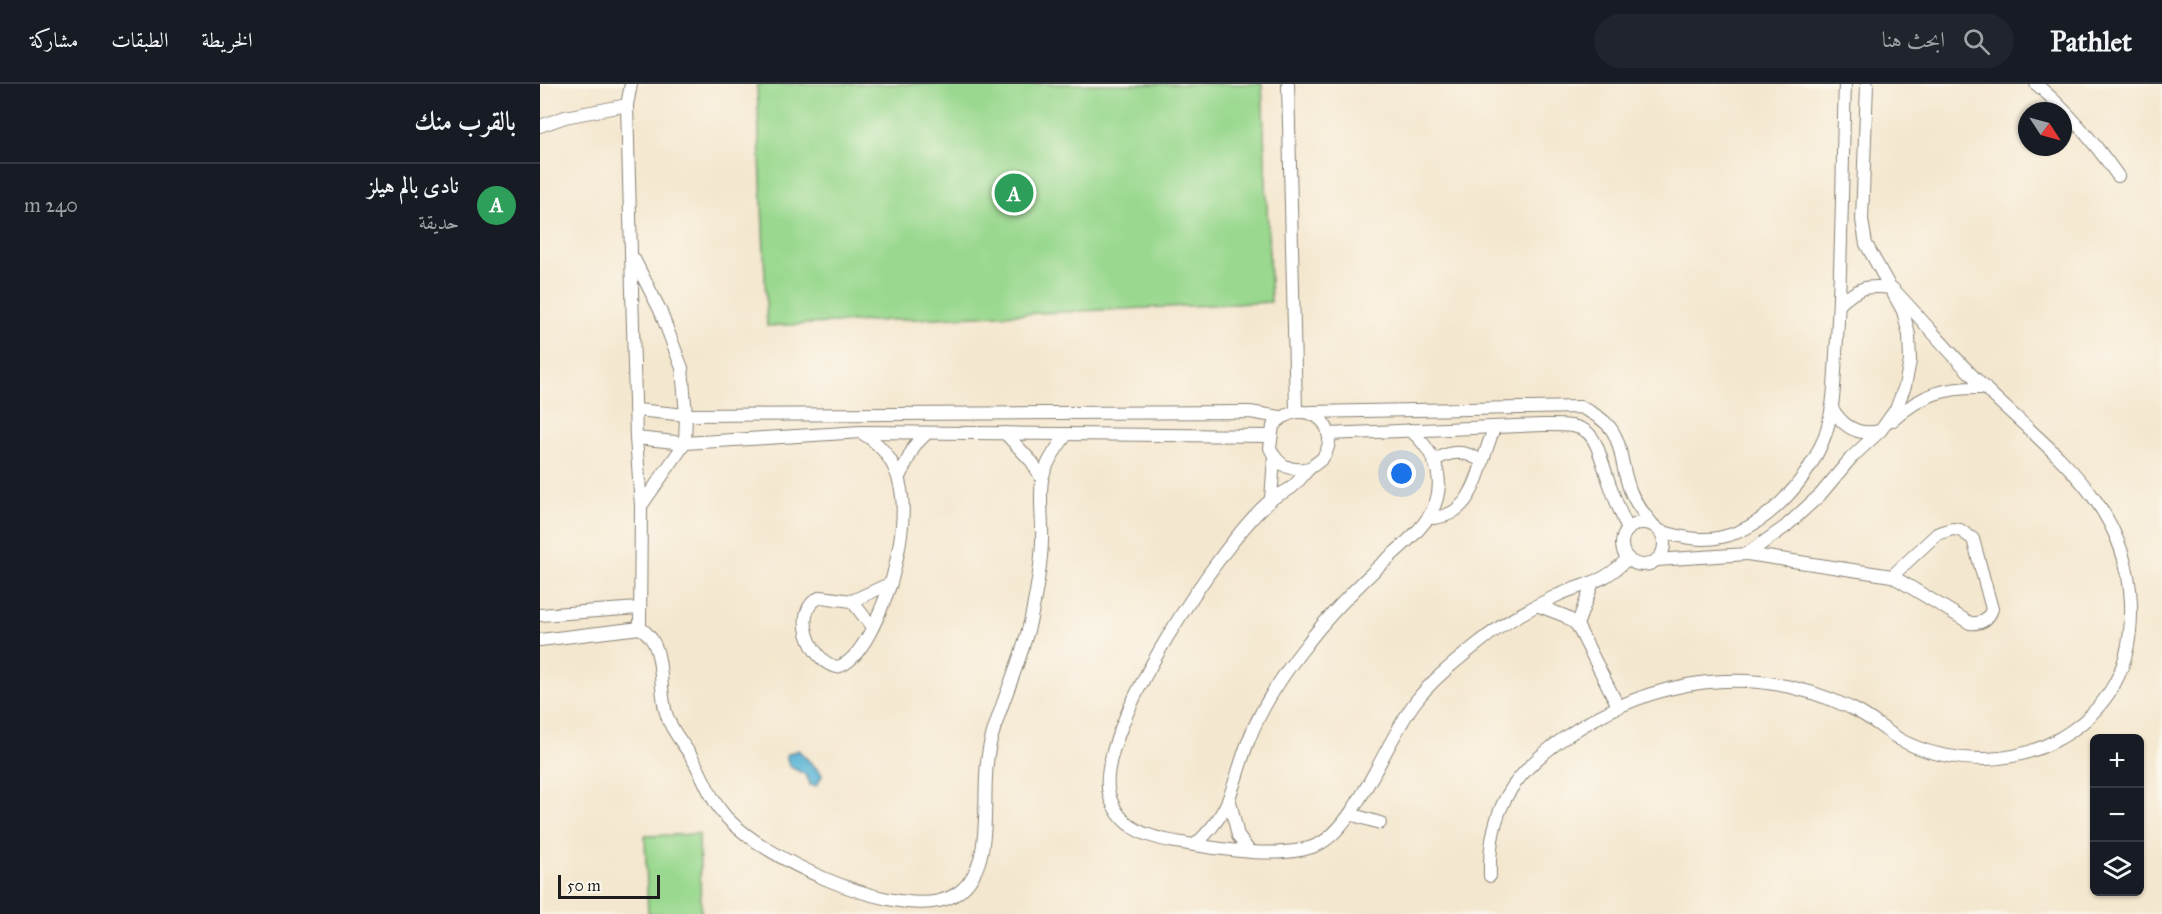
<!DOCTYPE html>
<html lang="ar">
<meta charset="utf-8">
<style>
:root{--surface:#171b24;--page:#20242c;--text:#f1f3f6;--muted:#9ea1a6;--line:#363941;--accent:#b45309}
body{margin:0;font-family:"IM FELL Great Primer",Amiri,serif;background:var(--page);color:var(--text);direction:rtl}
.controls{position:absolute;right:18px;bottom:18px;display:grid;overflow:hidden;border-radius:9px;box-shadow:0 2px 4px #0004}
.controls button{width:54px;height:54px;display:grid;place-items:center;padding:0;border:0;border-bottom:2px solid var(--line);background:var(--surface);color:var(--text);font:30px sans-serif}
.compass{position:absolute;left:1478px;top:18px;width:54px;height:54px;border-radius:50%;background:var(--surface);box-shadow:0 2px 4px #0004;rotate:126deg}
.scale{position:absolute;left:18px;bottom:15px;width:102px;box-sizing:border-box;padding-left:6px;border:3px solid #1c1c1c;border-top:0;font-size:16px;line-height:21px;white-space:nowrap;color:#1c1c1c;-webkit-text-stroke:4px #fbf7ec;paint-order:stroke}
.you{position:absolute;left:862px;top:390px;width:21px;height:21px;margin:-15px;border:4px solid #fff;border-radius:50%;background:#1a73e8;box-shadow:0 0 0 9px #1a73e833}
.badge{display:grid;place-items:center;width:39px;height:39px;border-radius:50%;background:var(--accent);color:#fff;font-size:20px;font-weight:700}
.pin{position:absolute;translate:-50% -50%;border:3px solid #fff;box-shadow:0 2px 6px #0006}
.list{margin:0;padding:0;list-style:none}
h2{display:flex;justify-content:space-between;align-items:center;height:78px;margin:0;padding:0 24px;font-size:26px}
h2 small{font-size:20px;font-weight:400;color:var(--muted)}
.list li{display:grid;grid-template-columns:39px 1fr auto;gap:18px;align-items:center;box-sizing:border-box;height:84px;padding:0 24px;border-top:2px solid var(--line)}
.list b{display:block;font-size:22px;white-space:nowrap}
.list p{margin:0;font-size:20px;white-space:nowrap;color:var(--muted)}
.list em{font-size:20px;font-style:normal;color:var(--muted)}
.icon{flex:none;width:33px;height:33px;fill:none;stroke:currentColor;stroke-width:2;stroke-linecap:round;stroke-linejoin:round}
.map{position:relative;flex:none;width:1622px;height:830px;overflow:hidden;direction:ltr}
header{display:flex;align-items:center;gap:36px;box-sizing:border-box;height:84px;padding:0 30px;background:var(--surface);border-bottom:2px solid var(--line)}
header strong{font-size:28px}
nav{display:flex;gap:33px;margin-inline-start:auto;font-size:21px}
.search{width:420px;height:54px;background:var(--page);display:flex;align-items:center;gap:15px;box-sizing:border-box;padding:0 21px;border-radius:33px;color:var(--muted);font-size:22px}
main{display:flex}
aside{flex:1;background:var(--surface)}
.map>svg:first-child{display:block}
</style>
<header>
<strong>Pathlet</strong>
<div class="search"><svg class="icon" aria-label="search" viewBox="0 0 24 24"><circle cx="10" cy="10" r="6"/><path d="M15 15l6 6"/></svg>ابحث هنا</div>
<nav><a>الخريطة</a><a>الطبقات</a><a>مشاركة</a></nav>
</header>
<main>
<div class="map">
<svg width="1622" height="830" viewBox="0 0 1622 830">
<rect width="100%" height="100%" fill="#fbf7ec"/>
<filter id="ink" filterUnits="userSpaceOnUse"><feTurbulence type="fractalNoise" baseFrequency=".0167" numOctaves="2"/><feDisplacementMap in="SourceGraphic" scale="12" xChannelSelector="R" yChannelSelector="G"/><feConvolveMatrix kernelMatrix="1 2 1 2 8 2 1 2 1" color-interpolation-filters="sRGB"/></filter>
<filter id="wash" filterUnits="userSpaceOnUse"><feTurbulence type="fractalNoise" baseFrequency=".008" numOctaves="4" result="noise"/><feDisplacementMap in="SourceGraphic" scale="24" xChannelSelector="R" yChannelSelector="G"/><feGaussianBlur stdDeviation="1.35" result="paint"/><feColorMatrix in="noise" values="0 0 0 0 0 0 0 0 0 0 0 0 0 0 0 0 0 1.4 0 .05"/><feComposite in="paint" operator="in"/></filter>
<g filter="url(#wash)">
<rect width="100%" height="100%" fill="#f4e7cf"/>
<!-- green -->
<g fill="#99d88e" stroke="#5a7a55" stroke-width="1.5">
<polygon points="217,0 722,0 731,218 227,242"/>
<polygon points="159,750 161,830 108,830 105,752"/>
</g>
<!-- water -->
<path fill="#58b3d5" stroke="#3a6878" stroke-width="1.5" d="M258,666L281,689L282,692L276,702L270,701C267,687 259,689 249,682L246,671Z"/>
</g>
<g filter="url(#ink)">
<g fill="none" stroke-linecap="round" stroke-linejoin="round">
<!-- minor casing -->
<g stroke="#888276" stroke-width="14">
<g id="minor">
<path d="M91,0L87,21L96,354L101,422L100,544C128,560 117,605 127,632C132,648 143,659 151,672C164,693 170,716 187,734C227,775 342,829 399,817C431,810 442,780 444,751C447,720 443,686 451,656C462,615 482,576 491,534C496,510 501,483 502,458C503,438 499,416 502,396C505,380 517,363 527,350"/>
<polyline points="748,0 756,326"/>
<path d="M1496,0C1528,27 1554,58 1578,92"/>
<polyline points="0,42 25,33 87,21"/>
<polyline points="94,175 120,226 142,284 146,331 145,359 101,422"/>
<path d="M1292,324C1303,343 1318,352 1339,347"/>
<polyline points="97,326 146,331 710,328 740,333"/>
<path d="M770,328L1040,323C1088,344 1075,365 1090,406C1095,419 1104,430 1113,441"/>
<path d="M1353,336C1383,309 1406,303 1445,304"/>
<path d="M322,349C377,381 365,446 351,499L312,517L281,513C250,525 271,579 297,583C323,577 342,523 351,499"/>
<polyline points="465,349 492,378 502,395"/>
<path d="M788,350L1002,341C1051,340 1052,345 1066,389C1072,409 1080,427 1088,446"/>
<polyline points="96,354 145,359 321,348 729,352"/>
<path d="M894,377C911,366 924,366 941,377"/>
<path d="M770,384C750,388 738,382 730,364L733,342C760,310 804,338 784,372C781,377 776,379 771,383C764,389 759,398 751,404C744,409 736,411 731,416C683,455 553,651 569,710C579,746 610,754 642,759C678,765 743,776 777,761C816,744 847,654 876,617C892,596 915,578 936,561C960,541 988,525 1016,512C1048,497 1061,502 1088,474"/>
<polyline points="360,391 375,361 387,349"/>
<polyline points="731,415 734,374"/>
<path d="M889,434C938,434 938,378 955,343"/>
<circle cx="1103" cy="460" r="21"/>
<path d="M1412,445L1420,446L1433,455L1452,525C1448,536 1441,540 1430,539L1352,492L1397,450Z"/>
<path d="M1120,447C1140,453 1161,458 1182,453C1226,443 1265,399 1282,359C1296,327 1294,290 1297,255C1302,170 1302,85 1305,0"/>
<polyline points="1207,470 1352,492"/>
<polyline points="1116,476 1207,470 1245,443 1280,411 1311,374 1341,346 1356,325 1365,302 1370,277 1369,251 1363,227 1326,160 1322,136 1327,0"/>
<polyline points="312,517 332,543"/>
<polyline points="999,522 1025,532 1037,541 1078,622"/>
<polyline points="0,531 99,524"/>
<polyline points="1037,541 1052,501"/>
<polyline points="0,556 100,544"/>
<polyline points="690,717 698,752 709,767"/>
<polyline points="810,730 840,739"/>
<path d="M655,761C693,726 691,703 708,658C721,623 744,589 767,560C787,533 811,509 835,486C856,466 890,443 897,414C904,387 890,363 870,346"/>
<path d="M950,792C948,727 972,690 1024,654C1112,593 1212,577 1311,624C1329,632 1343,645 1359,655C1384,669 1416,675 1445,675C1494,674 1541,650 1569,609C1587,582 1592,552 1591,519C1587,419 1513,370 1447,306C1413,274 1384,237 1352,204C1326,201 1318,203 1299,221"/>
</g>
</g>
<!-- minor -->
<use href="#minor" stroke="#fff" stroke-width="12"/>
</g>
</g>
</svg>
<div class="controls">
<button>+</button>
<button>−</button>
<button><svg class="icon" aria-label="layers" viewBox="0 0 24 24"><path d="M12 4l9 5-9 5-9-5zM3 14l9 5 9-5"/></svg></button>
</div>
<svg class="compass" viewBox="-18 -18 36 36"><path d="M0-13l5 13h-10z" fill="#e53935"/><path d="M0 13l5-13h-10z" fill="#9ea1a6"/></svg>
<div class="scale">50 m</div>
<div class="you"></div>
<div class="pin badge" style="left:474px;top:109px;background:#2e9e5b">A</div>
</div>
<aside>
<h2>بالقرب منك<small></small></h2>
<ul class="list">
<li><span class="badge" style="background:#2e9e5b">A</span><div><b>نادى بالم هيلز</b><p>حديقة</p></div><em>240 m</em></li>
</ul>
</aside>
</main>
